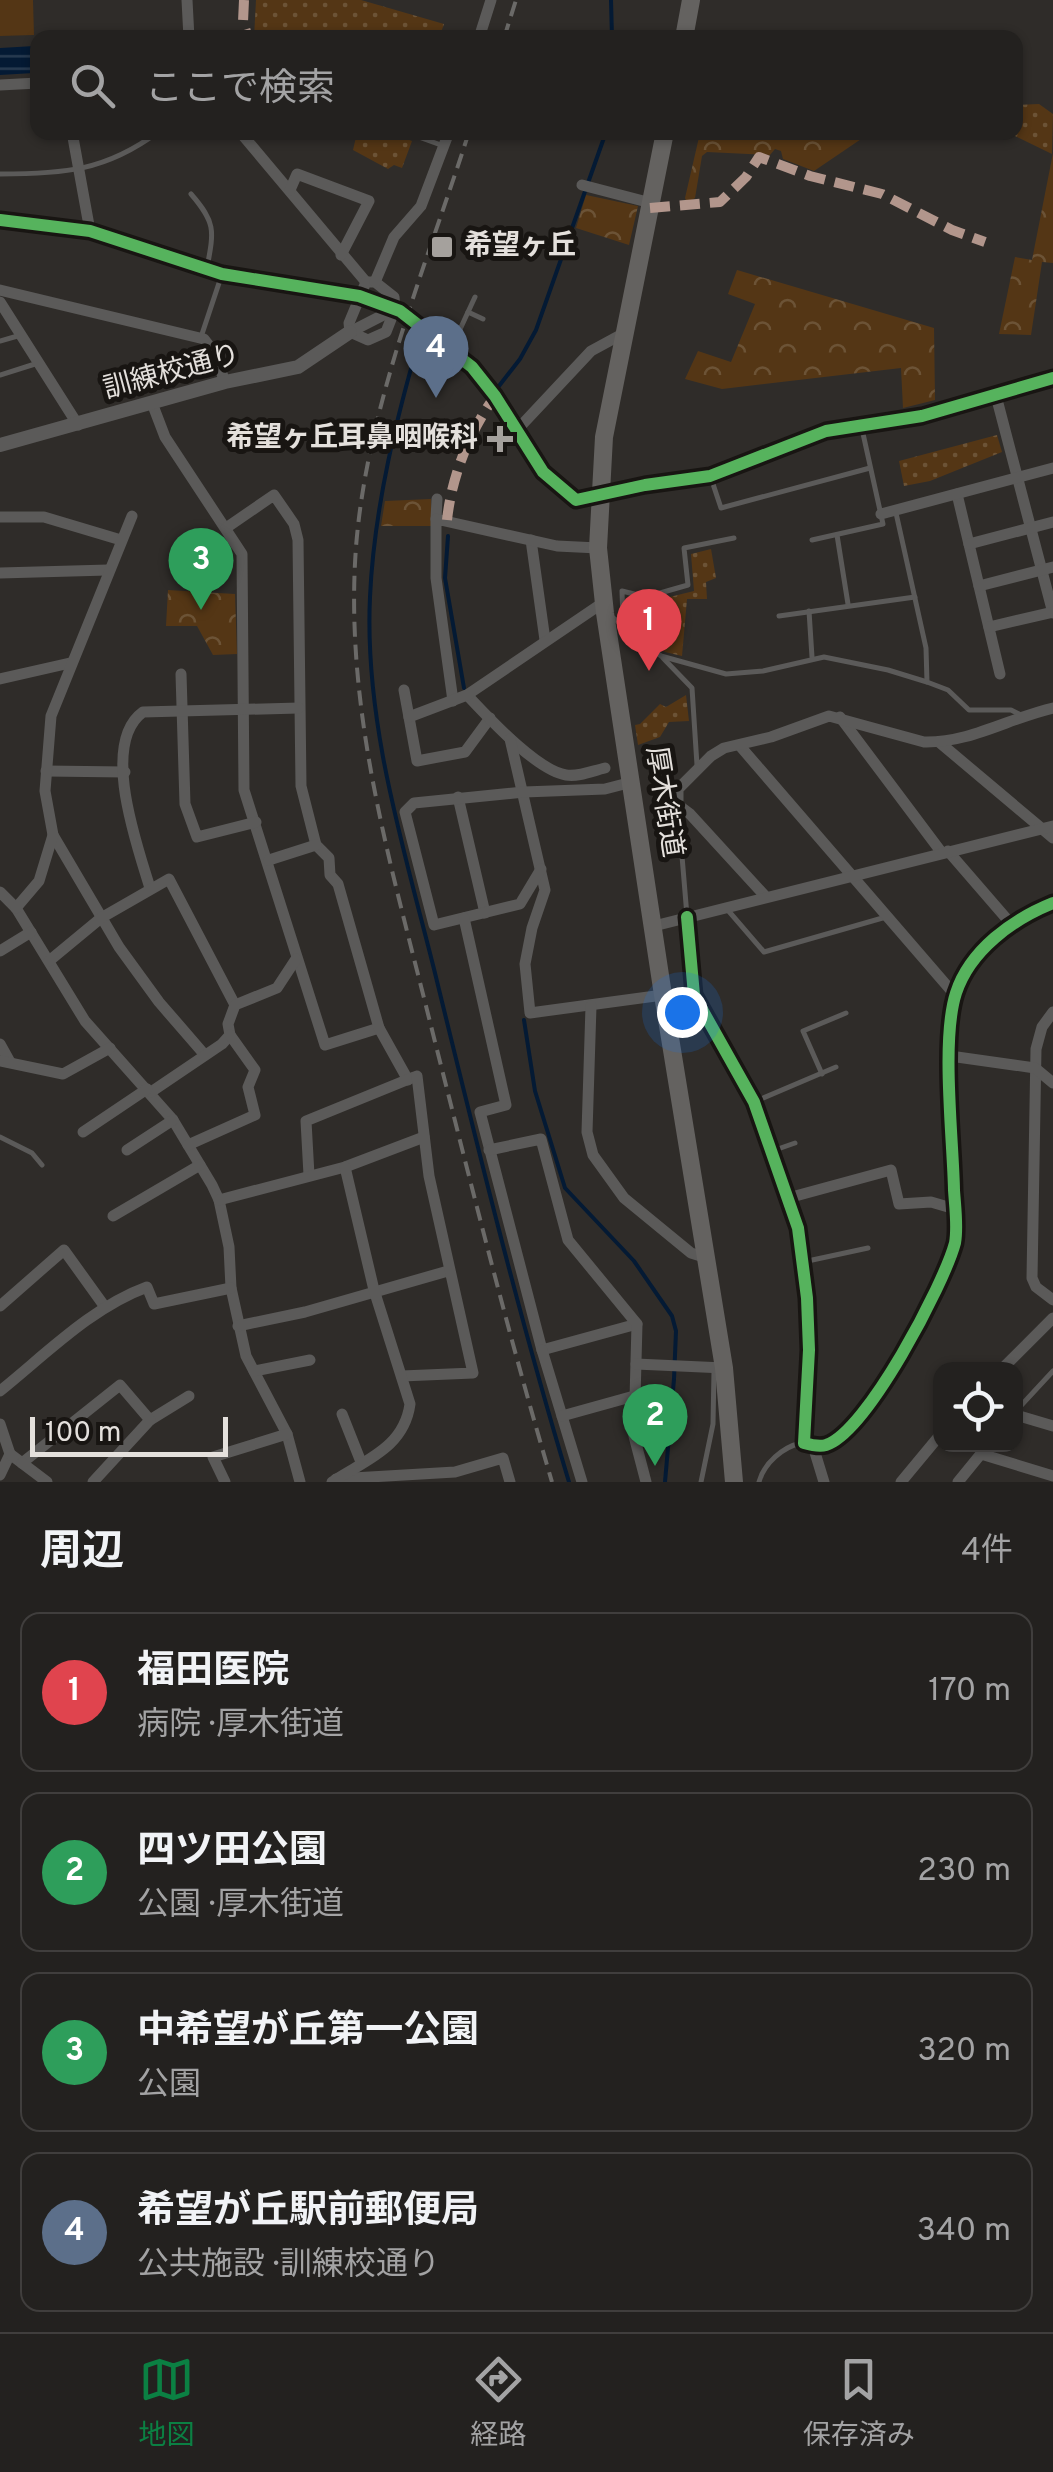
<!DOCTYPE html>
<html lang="ja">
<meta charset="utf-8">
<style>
:root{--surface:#23211f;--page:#2f2e2c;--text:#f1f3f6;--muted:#a3a3a4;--line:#403e3d;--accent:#0b8043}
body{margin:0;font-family:Overpass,"Noto Sans JP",sans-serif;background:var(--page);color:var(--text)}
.controls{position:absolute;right:30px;bottom:30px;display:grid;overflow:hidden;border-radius:20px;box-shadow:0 2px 8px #0004}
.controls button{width:90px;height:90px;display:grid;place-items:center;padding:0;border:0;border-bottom:2px solid var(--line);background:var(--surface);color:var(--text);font:50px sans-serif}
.scale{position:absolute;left:30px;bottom:25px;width:198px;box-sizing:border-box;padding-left:10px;border:5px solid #e4e0dc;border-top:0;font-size:28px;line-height:35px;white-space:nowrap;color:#e4e0dc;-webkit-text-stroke:8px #181512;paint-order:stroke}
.you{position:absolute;left:682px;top:1012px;width:35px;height:35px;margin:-25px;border:8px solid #fff;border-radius:50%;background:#1a73e8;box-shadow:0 0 0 15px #1a73e833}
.badge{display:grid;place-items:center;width:65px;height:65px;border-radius:50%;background:var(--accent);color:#fff;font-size:32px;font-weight:700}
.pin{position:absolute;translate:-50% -82px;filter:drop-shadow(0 2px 5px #0008)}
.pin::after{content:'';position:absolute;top:52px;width:35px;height:30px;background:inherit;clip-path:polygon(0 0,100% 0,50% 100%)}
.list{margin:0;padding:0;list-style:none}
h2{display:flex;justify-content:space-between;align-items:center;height:130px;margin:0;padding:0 40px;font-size:42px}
h2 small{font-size:32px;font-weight:400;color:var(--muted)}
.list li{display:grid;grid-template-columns:65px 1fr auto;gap:30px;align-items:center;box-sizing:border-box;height:160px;margin:0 20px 20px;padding:0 20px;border:2px solid var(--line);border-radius:20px}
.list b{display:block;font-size:38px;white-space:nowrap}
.list p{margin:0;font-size:32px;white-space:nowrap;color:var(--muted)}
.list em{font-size:32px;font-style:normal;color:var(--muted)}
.icon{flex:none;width:55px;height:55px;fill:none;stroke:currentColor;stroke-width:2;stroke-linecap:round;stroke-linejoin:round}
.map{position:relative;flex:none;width:1053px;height:1482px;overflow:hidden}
.search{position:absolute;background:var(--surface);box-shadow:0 2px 8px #0004;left:30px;right:30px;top:30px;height:110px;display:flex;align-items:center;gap:25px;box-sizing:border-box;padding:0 35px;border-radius:20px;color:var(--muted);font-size:38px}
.sheet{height:850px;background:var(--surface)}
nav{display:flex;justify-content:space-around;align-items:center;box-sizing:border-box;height:140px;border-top:2px solid var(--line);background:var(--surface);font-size:28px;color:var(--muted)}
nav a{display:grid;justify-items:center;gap:5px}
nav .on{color:var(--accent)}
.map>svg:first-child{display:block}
</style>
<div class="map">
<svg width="1053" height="1482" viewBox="0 0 1053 1482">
<defs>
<pattern id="grass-dots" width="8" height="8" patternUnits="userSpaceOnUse" patternTransform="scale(2.5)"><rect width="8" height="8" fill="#543615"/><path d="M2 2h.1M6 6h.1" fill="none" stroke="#6c5336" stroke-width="1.8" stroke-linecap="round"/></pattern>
<pattern id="forest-crowns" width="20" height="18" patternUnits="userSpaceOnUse" patternTransform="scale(2.5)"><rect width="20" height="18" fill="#543615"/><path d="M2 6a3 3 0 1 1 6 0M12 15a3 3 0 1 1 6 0" fill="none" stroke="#6c5336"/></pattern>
<pattern id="water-rules" width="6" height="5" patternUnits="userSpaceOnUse" patternTransform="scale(2.5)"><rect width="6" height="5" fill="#041a34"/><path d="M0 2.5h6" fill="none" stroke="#283b51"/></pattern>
</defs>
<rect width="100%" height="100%" fill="#2f2c29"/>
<!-- grass -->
<g fill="url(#grass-dots)">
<polygon points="256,0 361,0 444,24 439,38 254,38"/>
<polygon points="1039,104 1053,114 1052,154 1009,133 1016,132 1016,105"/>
<polygon points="357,133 391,133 412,141 402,168 394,165 388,169 353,150"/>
<polygon points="997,435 1002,452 930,481 904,486 899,461"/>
<polygon points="711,549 716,578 706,582 707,599 687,599 682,656 665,652 640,632 649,621 641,604 694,591 691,554"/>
<polygon points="686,695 689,721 669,722 660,737 638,745 635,725 640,724 660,704 666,707"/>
</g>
<!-- forest -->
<g fill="url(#forest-crowns)">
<polygon points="700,133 700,132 870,133 814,171 783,159 781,151 775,149 770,155 707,152 702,156 695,198 687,203 685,198"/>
<polygon points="1053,153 1053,263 1042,262 1031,335 999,334 1015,257 1032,260"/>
<polygon points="586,195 638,206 629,245 576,228"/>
<polygon points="737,270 934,328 935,400 903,408 901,368 722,389 685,379 698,351 731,362 755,304 728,294"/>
<polygon points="431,499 431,526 381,526 385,501"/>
<polygon points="168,590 235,594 237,654 213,655 197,626 166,626"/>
</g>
<!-- garden -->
<polygon fill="#543615" points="0,0 33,0 34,35 0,36"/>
<!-- water -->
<polygon fill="url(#water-rules)" points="34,46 34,73 0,75 0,48"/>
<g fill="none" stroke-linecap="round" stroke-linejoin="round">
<!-- stream -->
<g stroke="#041a34" stroke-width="4">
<polyline points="611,0 612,38"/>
<path d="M422,330C397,415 374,507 370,597C364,722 404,849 434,969C476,1141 518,1313 569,1482"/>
<polyline points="499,386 520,359 536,330 606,132"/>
<polyline points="448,536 445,578 464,688"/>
<polyline points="524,1020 535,1091 565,1188 634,1261 672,1316 676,1331 674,1379 665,1482"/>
</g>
<!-- service -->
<g stroke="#5b5a59" stroke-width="5">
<polyline points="416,136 441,145"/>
<path d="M0,174C63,174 106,171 158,132"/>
<path d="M191,194C216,223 214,230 207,268"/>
<polyline points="468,312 475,297"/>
<polyline points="201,337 221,277"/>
<polyline points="0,341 21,335"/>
<polyline points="451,349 468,312 483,319"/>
<polyline points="0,375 35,364"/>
<polyline points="711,478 721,508 870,468"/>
<polyline points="896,513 926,648 927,682 948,690 969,710 1011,710 1019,714"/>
<polyline points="837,535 848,604"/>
<polyline points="812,540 883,524 862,429"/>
<polyline points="809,611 812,657"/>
<polyline points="779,616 915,597"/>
<polyline points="612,617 661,656 726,674 763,671 824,657 888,670 927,682"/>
<polyline points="623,622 622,591 646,597 688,585 684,548 734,538"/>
<polyline points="663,658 692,688 697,765"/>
<polyline points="678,808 687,916"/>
<polyline points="726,908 764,952 886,917"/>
<polyline points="822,1074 803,1031 846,1013"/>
<polyline points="756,1101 836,1067"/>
<polyline points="0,1137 32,1153 42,1165"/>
<polyline points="775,1150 795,1143"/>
<polyline points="803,1262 868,1248"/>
<polyline points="1016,1411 1053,1371"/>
<polyline points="701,1482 713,1424 714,1371"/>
<path d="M759,1482C764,1463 783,1447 801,1443"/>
</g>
<!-- minor -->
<g stroke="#5b5a59" stroke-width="11">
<polyline points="187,0 189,38"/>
<polyline points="479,38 491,0"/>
<polyline points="0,85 38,83"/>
<polyline points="72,132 90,231"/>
<polyline points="240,132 366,282"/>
<polyline points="582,185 651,203"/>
<polyline points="290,190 297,174 369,201 341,255"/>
<polyline points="0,220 90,231 222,274 359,296 400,311 472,367 495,396 543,472 576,500 599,494"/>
<polygon points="366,282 375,282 394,297 395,309 386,332 368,340 350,332 349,323"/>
<polyline points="375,282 394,237 421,206 449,132"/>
<polyline points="0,290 204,339 214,352 225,382"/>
<polyline points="0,302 78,425"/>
<polyline points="350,332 395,309"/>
<polyline points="995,392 1053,613"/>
<polyline points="152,403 165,437 242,554 244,790 325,1045 379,1028"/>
<polyline points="517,430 591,351 626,332"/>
<polyline points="957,494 1000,674"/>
<polyline points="881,514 1053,468"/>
<polyline points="0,517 44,517 121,540"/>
<polyline points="436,519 437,499"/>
<polyline points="226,528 274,495 294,524 298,540 301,786 316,845 329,858 330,875 338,884 379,1028 408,1080"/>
<polyline points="531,540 545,640"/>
<polyline points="969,544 1053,522"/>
<polyline points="0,573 108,570"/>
<polyline points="979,586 1053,567"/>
<polyline points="989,627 1053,612"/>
<polyline points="181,674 185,804 197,837 256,822"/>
<polyline points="0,679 70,663"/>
<polyline points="404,690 417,761 465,752 490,718"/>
<path d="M467,695C488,717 536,770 566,775C579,777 592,771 605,768"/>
<polyline points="453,701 436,578 436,519 557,546 598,548"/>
<polyline points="409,717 467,695 604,602"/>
<polyline points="840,717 942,853"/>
<polyline points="510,739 545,890 532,928 525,964 530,1013 663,995"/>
<polyline points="939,742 1053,838"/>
<polyline points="740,746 955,995"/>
<polyline points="46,771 125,772"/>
<polyline points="458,797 485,913"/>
<polyline points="53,835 119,947 159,1002 204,1054"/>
<polyline points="948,851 1012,925"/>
<polyline points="269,860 316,845"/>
<polyline points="541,869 520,904 434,925 405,812 414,803 524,792 605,789 632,782"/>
<path d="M150,888C137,845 100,743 143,712L299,708"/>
<polyline points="0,892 16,908 85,1021 173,1120 212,1185 219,1200 229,1247 231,1288 246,1356 287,1434 300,1482"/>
<path d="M766,897L690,814L678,805V789L711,756L724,748L771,737L829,716L924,742C970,743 1009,718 1053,708"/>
<polyline points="16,908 39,881 53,835 45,791 51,716 132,516"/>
<path d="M687,917L694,995L754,1102L798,1228L807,1298L809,1350L804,1443C811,1445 819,1447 826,1445C867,1432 944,1284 955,1243C958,1227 955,1206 954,1190C953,1139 941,1039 956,993C970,950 1013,919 1053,903"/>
<polyline points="464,918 506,1105 480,1112 542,1350 637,1324"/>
<polyline points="654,926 1053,826"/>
<polyline points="0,951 31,932"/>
<polyline points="49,961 101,918 169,879 235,1005"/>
<polyline points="591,1006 587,1132 593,1155 624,1198 691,1253 707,1258"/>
<polyline points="1053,1012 1042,1027 1036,1049 1032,1278 1036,1287 1053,1300"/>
<polyline points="0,1044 10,1062"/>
<polyline points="950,1056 1035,1068 1053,1083"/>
<polyline points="0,1061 63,1074 110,1048"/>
<polyline points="151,1092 222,1044 230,1035 228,1024 235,1005 277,988 296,959"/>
<polyline points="83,1132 147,1089"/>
<polyline points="188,1145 255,1115 248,1087 255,1070 230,1035"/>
<polyline points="127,1150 173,1120"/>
<polyline points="489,1150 541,1139 568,1240 637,1324 634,1436 646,1482"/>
<polyline points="309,1175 306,1121 414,1077"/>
<polyline points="788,1198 891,1170 899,1204 931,1202 955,1209"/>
<polyline points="219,1200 345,1167 424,1137"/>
<polyline points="113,1216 200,1165"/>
<polyline points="0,1306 64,1250 105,1307"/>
<polyline points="238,1326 305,1312 448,1271"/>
<polyline points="542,1350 582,1482"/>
<polyline points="636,1364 724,1368"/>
<polyline points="1001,1370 1053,1318"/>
<polyline points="254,1371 310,1360"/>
<polyline points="402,1376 473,1373 429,1176 417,1076"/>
<path d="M0,1391C46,1354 92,1307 147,1287L154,1304L231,1288"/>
<polyline points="342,1414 361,1462"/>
<polyline points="1016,1415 1053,1426"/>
<polyline points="562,1416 634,1396"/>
<polyline points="150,1420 189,1396"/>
<polyline points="0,1424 10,1454 0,1475"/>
<polyline points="813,1446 824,1482"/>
<polyline points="10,1454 22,1463 120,1385 150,1420 93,1482"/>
<polyline points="981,1454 1053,1476"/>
<polyline points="22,1463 47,1482"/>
<polyline points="336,1479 455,1472 503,1458 510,1482"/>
<polyline points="225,1482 213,1457 287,1434"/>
<path d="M332,1482C365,1460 404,1448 410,1404L374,1290L345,1167"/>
<polyline points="901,1482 940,1435"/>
<polyline points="958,1482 989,1444"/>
</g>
<!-- tertiary -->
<g stroke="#5b5a59" stroke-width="14">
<polyline points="0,445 225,382 298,367 350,332"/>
<polyline points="599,494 710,476 826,431 922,416 1053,378"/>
</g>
<!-- primary -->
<g stroke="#646260" stroke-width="18">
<polyline points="684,38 691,0"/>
<polyline points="665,132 604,437 598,548 605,613 663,995 724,1368 734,1482"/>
</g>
<!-- rail -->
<g stroke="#6b6a68" stroke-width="4" stroke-dasharray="15 8" stroke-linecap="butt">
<polyline points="504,38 516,0"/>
<path d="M469,132C426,266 367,407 356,547C344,710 391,865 430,1022C469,1176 507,1330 552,1482"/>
</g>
<!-- quiet -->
<g stroke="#b2968c" stroke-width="10" stroke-dasharray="20 10" stroke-linecap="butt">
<polyline points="244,0 243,22 248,38"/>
<polyline points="650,208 720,202 746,177 759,157 810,176 882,194 952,230 985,242"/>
<path d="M447,520C452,475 469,433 495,396"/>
</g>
<!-- cycleway casing -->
<g stroke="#181512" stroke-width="19">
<g id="cycleway">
<polyline points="0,220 90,231 222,274 359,296 400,311 472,367 495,396 543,472 576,500 645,485 710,476 826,431 922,416 1053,378"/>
<path d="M687,917L694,995L754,1102L798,1228L807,1298L809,1350L804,1443C811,1445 819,1447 826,1445C867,1432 944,1284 955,1243C958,1227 955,1206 954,1190C953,1139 941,1039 956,993C970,950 1013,919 1053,903"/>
</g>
</g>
<!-- cycleway -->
<use href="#cycleway" stroke="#56b35d" stroke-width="12"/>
</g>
<!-- markers -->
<g fill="#a5a19d" stroke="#181512" stroke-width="4">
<rect x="430" y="235" width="24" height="24" rx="5"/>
<path d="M495 424h10v10h10v10h-10v10h-10v-10h-10v-10h10z"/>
</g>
<g text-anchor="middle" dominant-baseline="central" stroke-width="10" stroke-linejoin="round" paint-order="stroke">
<!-- poi labels -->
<g font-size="28" font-weight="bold" fill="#e4e0dc" stroke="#181512" text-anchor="start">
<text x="464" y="247">希望ヶ丘</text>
<text x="478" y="439" text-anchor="end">希望ヶ丘耳鼻咽喉科</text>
</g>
<!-- street labels -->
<g font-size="28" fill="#e4e0dc" stroke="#181512">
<text transform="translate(172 373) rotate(-15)">訓練校通り</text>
<text transform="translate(663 802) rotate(81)">厚木街道</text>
</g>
</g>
</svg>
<div class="controls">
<button><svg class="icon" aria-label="locate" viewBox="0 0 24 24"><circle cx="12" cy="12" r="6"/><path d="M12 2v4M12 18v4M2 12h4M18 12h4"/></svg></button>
</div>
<div class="scale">100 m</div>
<div class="you"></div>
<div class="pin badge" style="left:649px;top:671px;background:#e0444e">1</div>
<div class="pin badge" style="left:655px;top:1466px;background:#2e9e5b">2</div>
<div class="pin badge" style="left:201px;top:610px;background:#2e9e5b">3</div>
<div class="pin badge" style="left:436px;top:398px;background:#5c6f8a">4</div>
<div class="search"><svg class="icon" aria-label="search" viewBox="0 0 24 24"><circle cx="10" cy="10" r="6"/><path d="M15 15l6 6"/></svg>ここで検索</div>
</div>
<section class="sheet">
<h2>周辺<small>4件</small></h2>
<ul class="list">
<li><span class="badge" style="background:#e0444e">1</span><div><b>福田医院</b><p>病院 · 厚木街道</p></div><em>170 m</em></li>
<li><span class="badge" style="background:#2e9e5b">2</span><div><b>四ツ田公園</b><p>公園 · 厚木街道</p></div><em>230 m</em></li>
<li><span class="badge" style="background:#2e9e5b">3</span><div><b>中希望が丘第一公園</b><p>公園</p></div><em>320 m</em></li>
<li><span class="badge" style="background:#5c6f8a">4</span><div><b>希望が丘駅前郵便局</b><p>公共施設 · 訓練校通り</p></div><em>340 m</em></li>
</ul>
</section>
<nav>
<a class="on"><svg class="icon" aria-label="map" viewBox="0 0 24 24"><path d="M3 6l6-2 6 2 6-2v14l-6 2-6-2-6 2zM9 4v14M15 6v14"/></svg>地図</a>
<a><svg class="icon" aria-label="directions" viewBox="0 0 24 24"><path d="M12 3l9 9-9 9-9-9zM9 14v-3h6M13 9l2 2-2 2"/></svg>経路</a>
<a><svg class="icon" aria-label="saved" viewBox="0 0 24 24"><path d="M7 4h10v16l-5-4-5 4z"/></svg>保存済み</a>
</nav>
